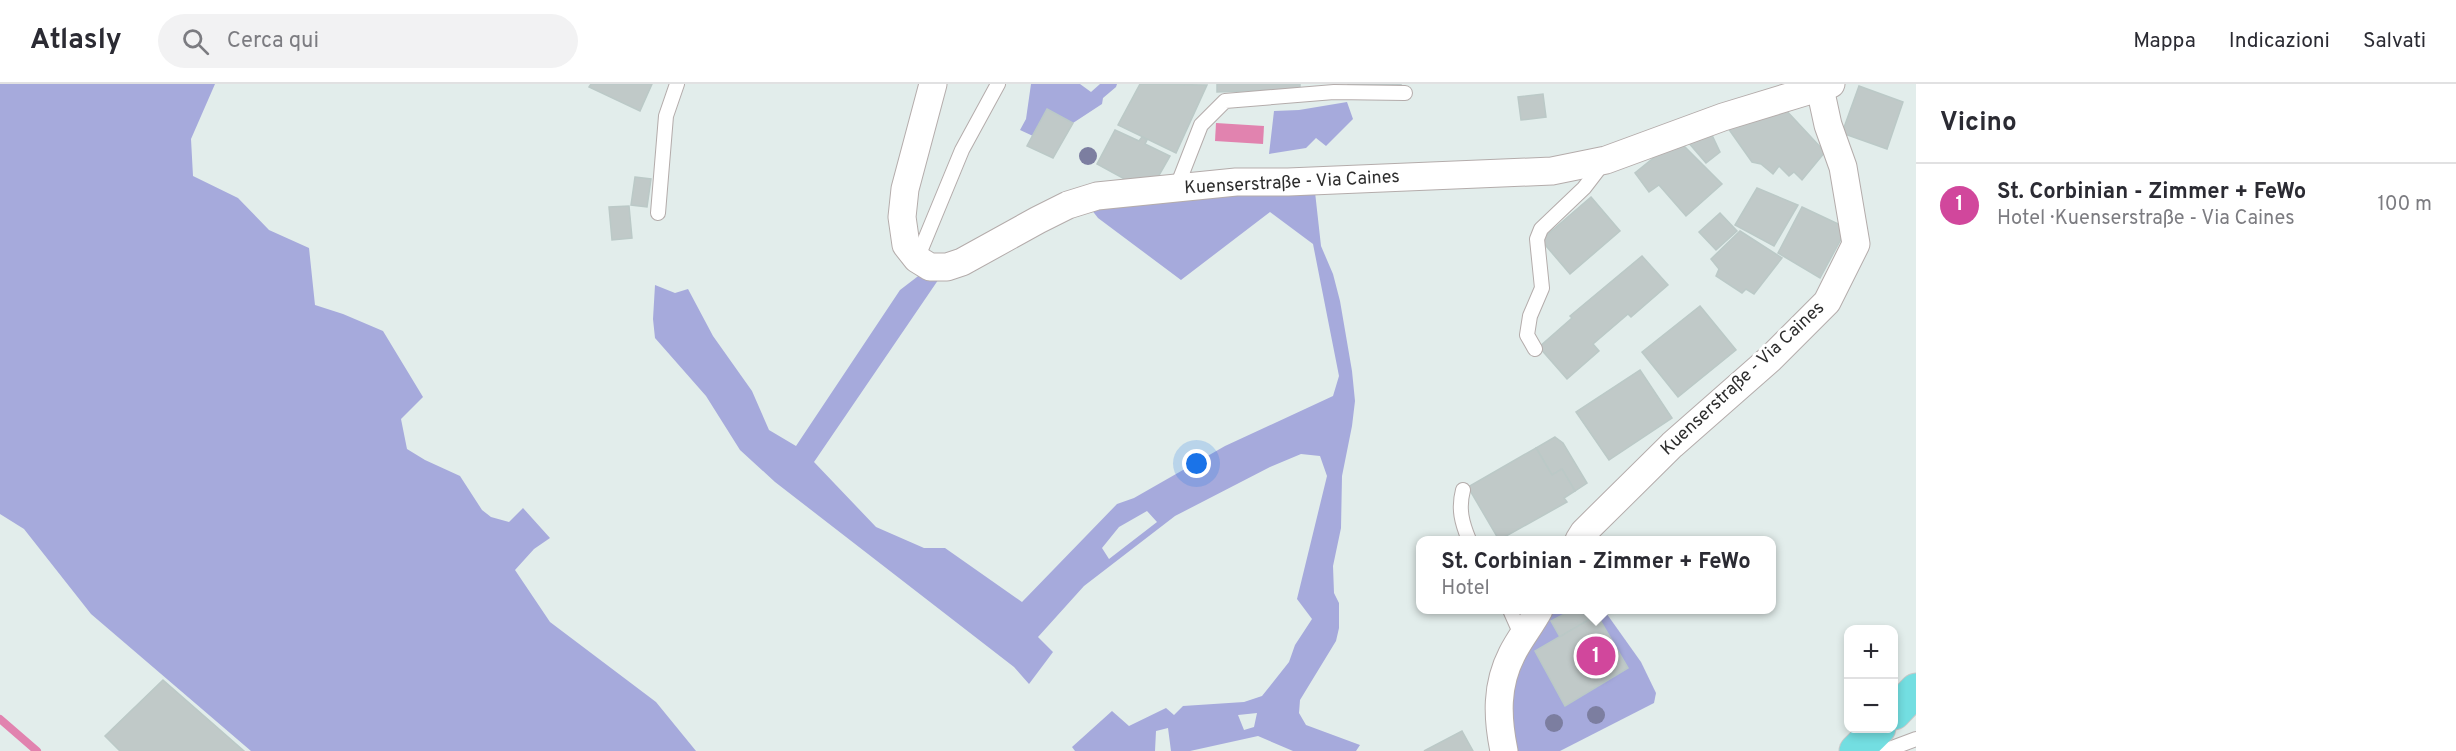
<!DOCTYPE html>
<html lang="it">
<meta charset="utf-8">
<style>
:root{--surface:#fff;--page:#f2f2f3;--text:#2b2b33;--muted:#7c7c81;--line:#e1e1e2;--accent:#d93025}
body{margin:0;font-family:Overpass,sans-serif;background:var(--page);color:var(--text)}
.controls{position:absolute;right:18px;bottom:18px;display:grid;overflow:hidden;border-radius:12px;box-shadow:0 3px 9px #0003}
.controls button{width:54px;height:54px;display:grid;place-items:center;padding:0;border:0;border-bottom:2px solid var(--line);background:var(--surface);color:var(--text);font:30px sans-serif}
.you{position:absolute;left:1197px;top:380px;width:21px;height:21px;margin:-15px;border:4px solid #fff;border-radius:50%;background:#1a73e8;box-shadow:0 0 0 9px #1a73e833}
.badge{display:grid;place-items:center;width:39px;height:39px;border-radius:50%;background:var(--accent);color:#fff;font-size:20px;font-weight:700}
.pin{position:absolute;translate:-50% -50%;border:3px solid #fff;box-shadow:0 2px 6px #0006}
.popup{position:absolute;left:1416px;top:452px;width:360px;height:78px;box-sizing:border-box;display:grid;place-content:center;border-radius:12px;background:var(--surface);filter:drop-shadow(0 2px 4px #0005);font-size:20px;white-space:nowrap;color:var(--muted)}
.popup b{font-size:22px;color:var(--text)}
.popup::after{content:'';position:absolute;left:50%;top:100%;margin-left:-12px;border:12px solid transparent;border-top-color:var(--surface)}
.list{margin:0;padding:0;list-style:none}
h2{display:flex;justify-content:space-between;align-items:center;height:78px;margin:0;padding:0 24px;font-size:26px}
h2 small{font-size:20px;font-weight:400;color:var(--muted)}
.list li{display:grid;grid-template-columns:39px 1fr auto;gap:18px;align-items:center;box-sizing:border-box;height:84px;padding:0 24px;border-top:2px solid var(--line)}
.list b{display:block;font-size:22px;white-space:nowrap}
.list p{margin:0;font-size:20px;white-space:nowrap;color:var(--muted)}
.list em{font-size:20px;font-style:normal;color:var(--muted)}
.icon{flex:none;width:33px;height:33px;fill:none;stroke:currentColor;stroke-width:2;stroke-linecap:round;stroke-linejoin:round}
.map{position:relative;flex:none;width:1916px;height:667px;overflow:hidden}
header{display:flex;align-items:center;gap:36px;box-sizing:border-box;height:84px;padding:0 30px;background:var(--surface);border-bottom:2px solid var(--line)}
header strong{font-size:28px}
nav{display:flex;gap:33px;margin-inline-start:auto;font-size:21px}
.search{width:420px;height:54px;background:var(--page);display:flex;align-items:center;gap:15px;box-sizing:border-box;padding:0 21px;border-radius:33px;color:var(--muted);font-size:22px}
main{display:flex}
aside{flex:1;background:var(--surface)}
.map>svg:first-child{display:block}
</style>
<header>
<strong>Atlasly</strong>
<div class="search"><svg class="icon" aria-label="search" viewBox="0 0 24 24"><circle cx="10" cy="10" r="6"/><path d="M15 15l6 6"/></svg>Cerca qui</div>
<nav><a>Mappa</a><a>Indicazioni</a><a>Salvati</a></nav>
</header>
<main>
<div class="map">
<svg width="1916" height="667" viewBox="0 0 1916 667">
<rect width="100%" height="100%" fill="#e2edeb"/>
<!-- green -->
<g fill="#a6aadc" fill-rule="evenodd">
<polygon points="0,0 215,0 191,55 193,92 238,114 269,146 309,164 315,221 343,230 383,247 423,313 401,335 407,365 425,376 460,392 482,426 491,433 509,438 523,424 550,454 534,465 515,486 550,538 656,618 696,667 251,667 91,530 24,445 0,430"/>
<polygon points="1031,0 1080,0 1091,8 1100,0 1117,0 1116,3 1103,14 1102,20 1073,39 1033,52 1020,46 1026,35"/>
<polygon points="1347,18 1353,35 1326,62 1316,54 1306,64 1269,70 1274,27 1299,26"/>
<path d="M1315,108L1321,162L1333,190L1340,217L1352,287L1355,317L1352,342L1342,392L1341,444L1333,482L1334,509L1339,519V544L1336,557L1300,616L1299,629L1306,641L1360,661L1356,667H1293L1258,652L1190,667H1171L1168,644L1156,647L1155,667H1075L1072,663L1112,627L1129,642L1166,624L1174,631L1183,622L1244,618L1262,612L1289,578L1295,561L1312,535L1297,515L1327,392L1320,372L1301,370L1270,383L1175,432L1084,502L1038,553L1053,568L1029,600L1014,583L775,398L740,366L706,312L655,254L653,235L655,201L675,209L688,205L713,252L752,307L769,346L796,362L900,206L930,183H947L814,378L876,443L924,464H945L1022,518L1117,420L1134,414L1225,362L1333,312L1339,292L1313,160L1270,128L1181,196L1098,134L1084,116ZM1147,427L1157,438L1109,475L1102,464L1119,443ZM1257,629L1254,643L1244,646L1238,631Z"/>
<polygon points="1539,526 1604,526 1641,578 1656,609 1654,619 1560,667 1504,667 1512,570"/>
</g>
<!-- water -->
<polygon fill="#e183af" points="1216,39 1264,42 1263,60 1215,57"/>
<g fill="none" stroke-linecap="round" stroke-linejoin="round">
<!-- stream -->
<polyline stroke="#e183af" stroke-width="8" points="0,635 37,667"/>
</g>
<!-- building -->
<g fill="#c0c9c8" stroke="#bbc9c7" stroke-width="1.5">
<polygon points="591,0 652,0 640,27 589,3"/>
<polygon points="1140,0 1207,1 1176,69 1118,41"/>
<polygon points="1217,0 1300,0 1300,5 1217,8"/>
<rect x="1348" y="0" width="53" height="4"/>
<polygon points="1859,2 1903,18 1887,65 1842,49"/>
<polygon points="1543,10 1546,33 1521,36 1518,13"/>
<polygon points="1783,23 1825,68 1802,96 1794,88 1789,92 1779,82 1773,90 1761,80 1752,78 1728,44"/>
<polygon points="1047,25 1073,39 1053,74 1027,62"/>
<polygon points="1115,46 1139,57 1142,53 1147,56 1145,60 1170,72 1154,100 1139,103 1097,80"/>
<polygon points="1711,49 1720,68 1706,79 1688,58"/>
<polygon points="1677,55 1722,100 1686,132 1659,101 1649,108 1635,89"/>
<polygon points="635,93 651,95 647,123 631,121"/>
<polygon points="1757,104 1798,121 1774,162 1735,141"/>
<polygon points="1591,113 1620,147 1570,190 1541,156"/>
<polygon points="629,122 632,154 612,156 609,123"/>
<polygon points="1802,123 1847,144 1820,194 1778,169"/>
<polygon points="1720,129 1737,147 1716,166 1699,148"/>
<polygon points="1740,147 1782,174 1754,210 1746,205 1742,209 1716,192 1719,185 1711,175"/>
<polygon points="1642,172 1668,201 1631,233 1628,230 1593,260 1599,267 1567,295 1539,263 1572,234 1570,232"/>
<polygon points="1700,222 1736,266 1678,313 1642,268"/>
<polygon points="1640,286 1672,334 1609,376 1576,328"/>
<polygon points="1555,353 1563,359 1587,399 1575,407 1562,385 1552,391 1536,364"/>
<polygon points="1536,364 1552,391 1562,385 1575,407 1564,414 1567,418 1499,456 1468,403"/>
<polygon points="1572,526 1594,526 1597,531 1560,553 1551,537"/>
<polygon points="1597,531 1628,584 1565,622 1535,567"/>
<polygon points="163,596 244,667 120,667 105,652"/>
<polygon points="1462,647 1473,667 1424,667"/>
</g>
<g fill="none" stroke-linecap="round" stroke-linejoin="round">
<!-- lane casing -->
<g stroke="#b4acab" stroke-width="16">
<g id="lane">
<polyline points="1176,105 1201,41 1225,17 1334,8 1405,9"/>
<polyline points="658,129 666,32 677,0"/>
<polyline points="917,175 962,66 998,0"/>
<polyline points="1535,265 1527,251 1530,232 1542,204 1537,155 1541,145 1584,104 1604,78"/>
<path d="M1463,406C1458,425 1462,439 1469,456"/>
<polyline points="1510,526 1522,553"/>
<polyline points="1884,667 1916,655"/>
</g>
</g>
<!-- street casing -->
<g stroke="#b4acab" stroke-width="29">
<g id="street">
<polyline points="933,0 905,105 902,133 906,161 917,175 930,183 947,183 962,178 1038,136 1068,121 1097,112 1236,98 1288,98 1552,87 1606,76 1723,33 1831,0"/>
<polyline points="1579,456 1584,448 1672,361 1771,274 1827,218 1856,160 1843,83 1828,41 1820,4"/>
<path d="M1504,667C1497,633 1496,601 1512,570C1520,554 1531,541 1539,526"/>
</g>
</g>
<!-- primary casing -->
<g stroke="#c8c8c8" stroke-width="35">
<g id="primary">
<polyline points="1894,629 1916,606"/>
<polyline points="1856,667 1879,644"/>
</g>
</g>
<!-- lane -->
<use href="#lane" stroke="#fff" stroke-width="14"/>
<!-- street -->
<use href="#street" stroke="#fff" stroke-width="27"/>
<!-- primary -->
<use href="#primary" stroke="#73dee1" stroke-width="33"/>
</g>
<!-- trees -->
<g fill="#7c7ea0">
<circle cx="1088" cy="72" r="9"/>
<circle cx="1596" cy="631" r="9"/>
<circle cx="1554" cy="639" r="9"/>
</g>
<g text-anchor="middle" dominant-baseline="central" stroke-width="6" stroke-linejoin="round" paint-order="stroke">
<!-- street labels -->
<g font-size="18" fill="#2d2d2d" stroke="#fff">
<text transform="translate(1292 99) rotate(-3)">Kuenserstraße - Via Caines</text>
<text transform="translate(1743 295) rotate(-43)">Kuenserstraße - Via Caines</text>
</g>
</g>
</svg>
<div class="controls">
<button>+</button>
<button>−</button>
</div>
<div class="you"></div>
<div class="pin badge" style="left:1596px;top:572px;background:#d1479c">1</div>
<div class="popup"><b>St. Corbinian - Zimmer + FeWo</b>Hotel</div>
</div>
<aside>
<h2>Vicino<small></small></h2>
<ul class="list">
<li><span class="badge" style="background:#d1479c">1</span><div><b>St. Corbinian - Zimmer + FeWo</b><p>Hotel · Kuenserstraße - Via Caines</p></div><em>100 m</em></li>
</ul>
</aside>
</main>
